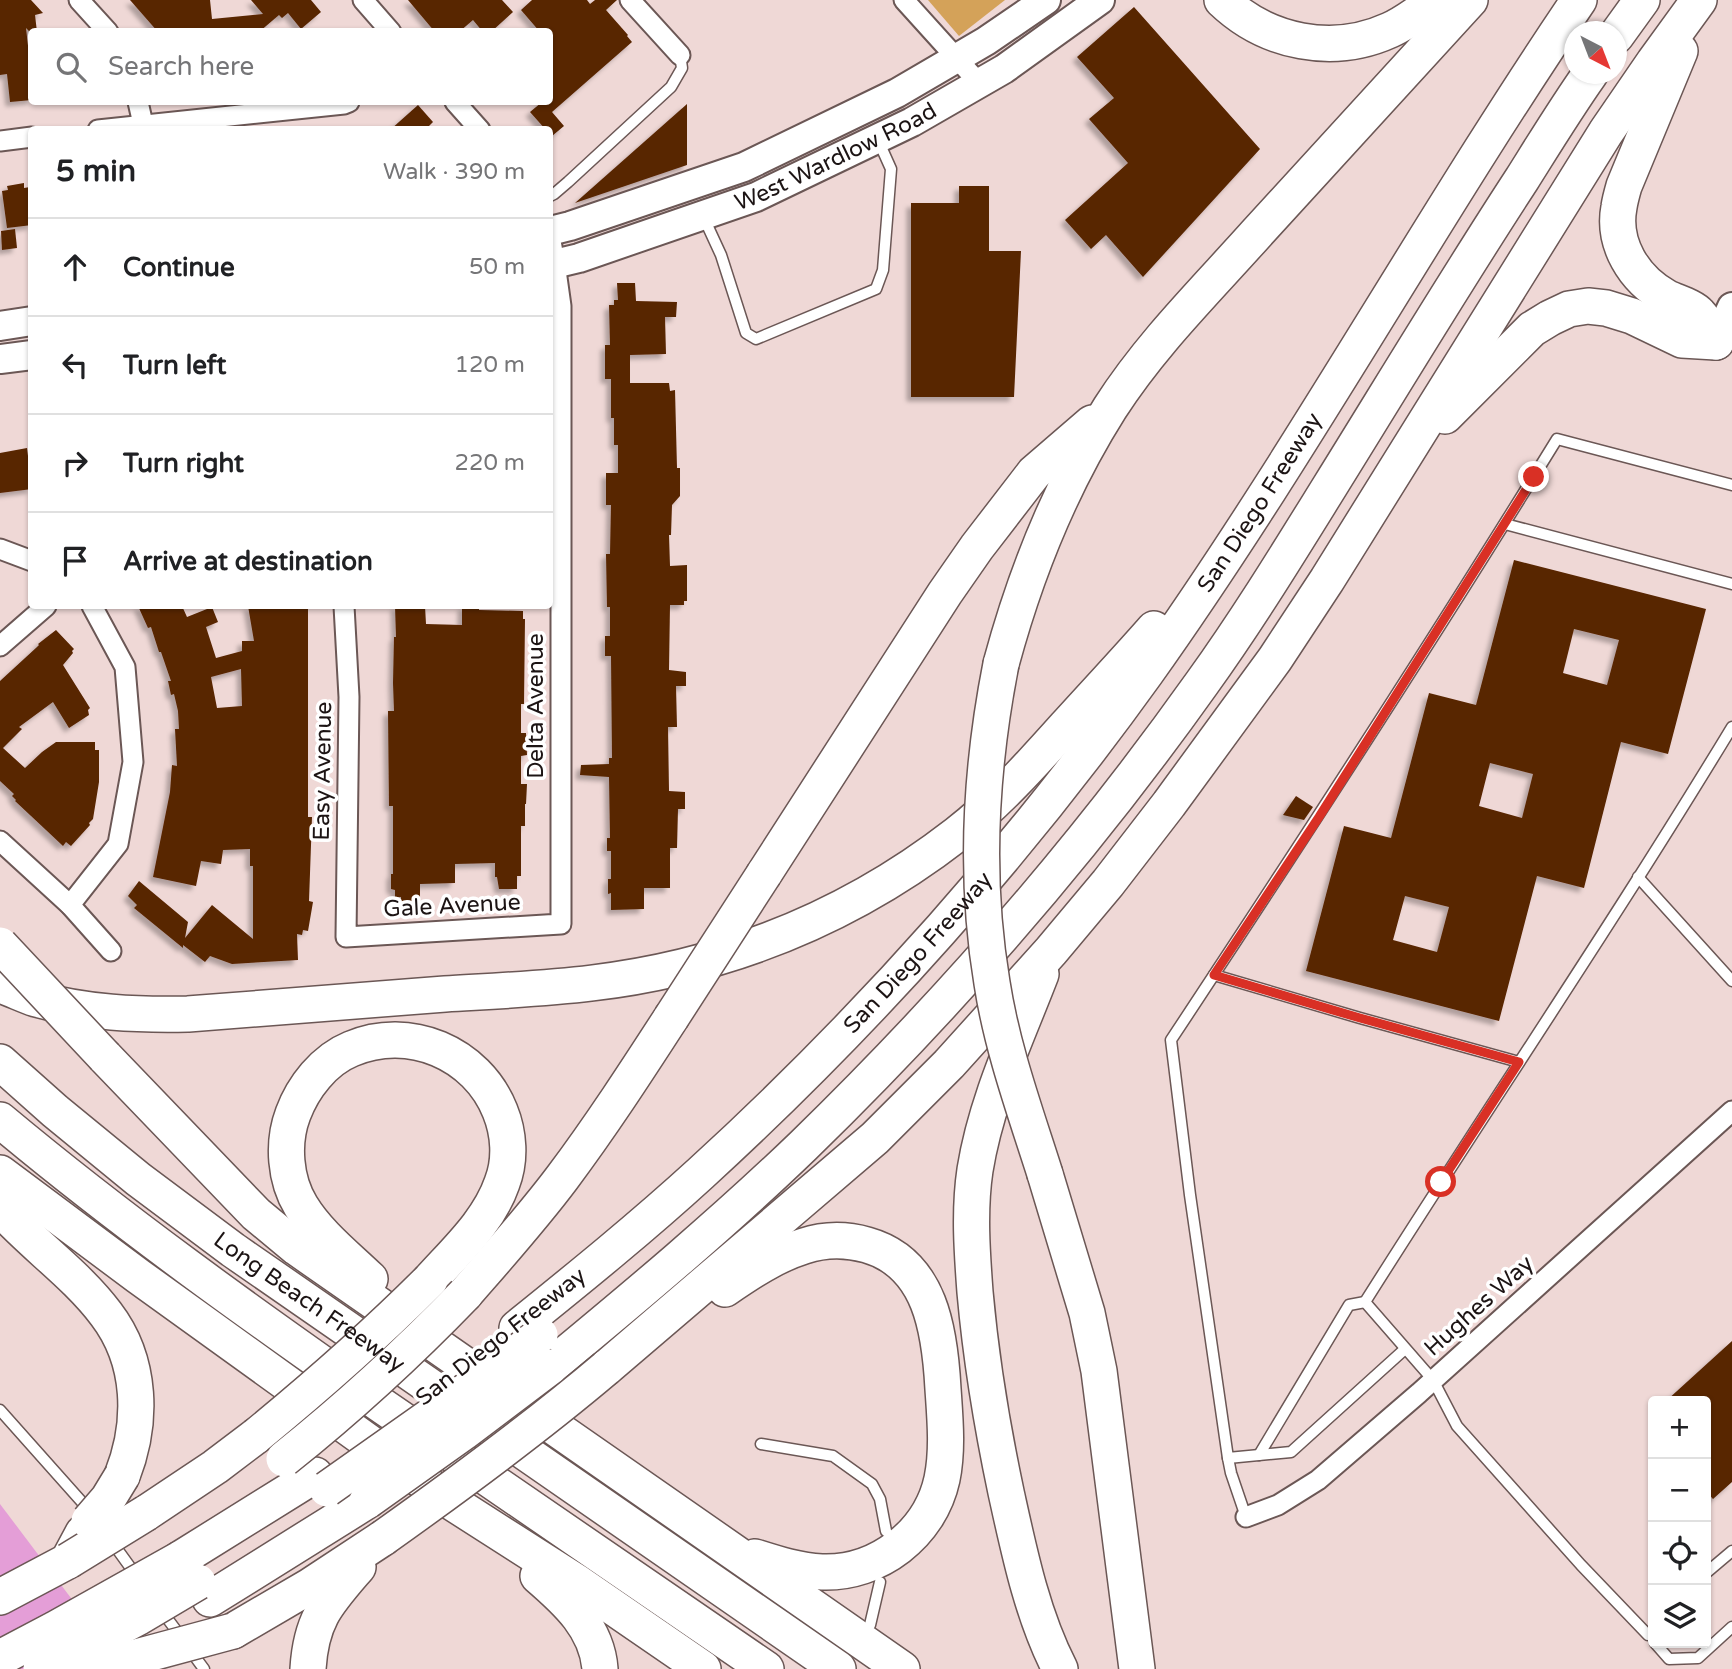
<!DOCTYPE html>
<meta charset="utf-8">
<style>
:root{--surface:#fff;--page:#f2f2f2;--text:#202124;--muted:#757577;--line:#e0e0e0}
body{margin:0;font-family:"Varela Round",sans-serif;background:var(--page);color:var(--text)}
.controls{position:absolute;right:21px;bottom:21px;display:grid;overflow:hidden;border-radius:7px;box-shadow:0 2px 5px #0004}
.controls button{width:63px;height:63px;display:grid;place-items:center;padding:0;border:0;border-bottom:2px solid var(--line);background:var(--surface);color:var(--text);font:35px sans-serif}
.compass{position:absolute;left:1564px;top:21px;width:63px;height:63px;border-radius:50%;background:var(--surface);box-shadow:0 2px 5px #0004;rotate:138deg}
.stop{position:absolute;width:21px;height:21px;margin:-16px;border:5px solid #d93025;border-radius:50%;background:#fff}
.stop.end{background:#d93025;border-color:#fff;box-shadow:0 2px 7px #0008}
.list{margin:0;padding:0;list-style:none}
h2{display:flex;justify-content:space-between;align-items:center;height:91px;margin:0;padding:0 28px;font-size:30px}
h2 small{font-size:23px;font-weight:400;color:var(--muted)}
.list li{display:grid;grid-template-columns:46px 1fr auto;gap:21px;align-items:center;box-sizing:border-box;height:98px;padding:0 28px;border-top:2px solid var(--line)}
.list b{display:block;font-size:26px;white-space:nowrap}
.list em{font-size:23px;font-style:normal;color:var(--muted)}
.icon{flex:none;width:38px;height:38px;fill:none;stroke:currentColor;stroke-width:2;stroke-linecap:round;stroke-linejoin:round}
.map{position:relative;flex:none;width:1732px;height:1669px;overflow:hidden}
.search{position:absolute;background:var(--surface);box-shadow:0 2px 5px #0004;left:28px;top:28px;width:525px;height:77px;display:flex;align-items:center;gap:18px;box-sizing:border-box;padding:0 24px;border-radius:7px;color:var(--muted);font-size:26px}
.panel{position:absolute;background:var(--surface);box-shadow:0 2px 5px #0004;left:28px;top:126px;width:525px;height:483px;border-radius:7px}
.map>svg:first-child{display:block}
</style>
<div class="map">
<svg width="1732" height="1669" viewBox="0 0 1732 1669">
<defs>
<filter id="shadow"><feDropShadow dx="-4.5" dy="4.5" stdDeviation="2" flood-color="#0004"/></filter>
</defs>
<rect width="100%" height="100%" fill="#efd8d6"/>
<!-- green -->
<polygon fill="#d4a259" points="928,0 1005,0 959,36"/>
<!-- water -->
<polygon fill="#e49ed7" points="0,1504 83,1614 122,1669 0,1669"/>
<!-- building -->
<g fill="#582500" fill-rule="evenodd" filter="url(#shadow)">
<polygon points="0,0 31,0 43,13 35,15 37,32 32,32 32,34 26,28 32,81 32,100 10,102 7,74 0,75"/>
<polygon points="130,0 210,0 212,19 263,14 251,0 311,0 321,12 301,29 288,13 282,18 279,15 259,32 158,32"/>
<polygon points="408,0 502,0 513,12 491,32 483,32 473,20 459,32 435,32"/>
<polygon points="532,0 587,0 590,4 595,0 617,0 606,10 628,35 627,36 632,42 552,112 564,126 552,136 550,133 550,130 546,130 530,112 542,102 550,102 550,32 540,32 521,10"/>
<polygon points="1134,7 1260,149 1143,277 1106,235 1091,249 1065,220 1128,163 1089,119 1114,98 1077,57"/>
<polygon points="687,104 687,165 575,203"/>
<polygon points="418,105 433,122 425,130 390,130"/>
<polygon points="24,183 24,188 30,187 32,225 7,228 2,191 8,190 7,186"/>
<polygon points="959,186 989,186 989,251 1021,251 1014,397 911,397 911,203 959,203"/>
<polygon points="15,229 17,248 2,250 1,231"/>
<polygon points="617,283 635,283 636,301 677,302 676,317 665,317 666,354 630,355 630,383 669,383 670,391 675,390 677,468 680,468 680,496 672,505 671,535 669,535 670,566 687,565 687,601 684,601 684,605 670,605 669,670 686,672 686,686 676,686 677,727 668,727 669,791 685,792 685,809 678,809 677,848 670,848 670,888 644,888 644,909 611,910 611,893 608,894 608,879 611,879 611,851 607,851 607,838 610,838 609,777 580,775 581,765 609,764 609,758 612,758 611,656 605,656 605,636 610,636 610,607 607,607 606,554 610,554 611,505 606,505 606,473 618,473 618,445 614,445 614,418 611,418 611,379 605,379 605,345 610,345 609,305 614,305 614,300 618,300"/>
<polygon points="27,448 32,489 0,493 0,453"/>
<path d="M1514,560L1706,609L1668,754L1621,742L1584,888L1537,876L1499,1021L1306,971L1344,826L1391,838L1429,693L1476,705ZM1574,629L1619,640L1607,685L1563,673ZM1490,763L1533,774L1522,818L1479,806ZM1405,896L1449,907L1437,952L1393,940Z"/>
<path d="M138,606H182L187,617L212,607L218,622L206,627L216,658L242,651V641H254L248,606L308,607V817H312L309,901L313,902L308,931L303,930L302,935L297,934L298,960L232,964L210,956L205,962L183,945V948L134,908L137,905L128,896L139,881L188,922L185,938L212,905L253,939V866H250V849L223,850L221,864L201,861L196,886L153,877L170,792L172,765L177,766L175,729H179L178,711L174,694L171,695L168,681H171L161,652H159L151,627L148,628ZM241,669L242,706L217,708L211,677Z"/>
<polygon points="395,606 425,606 426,624 462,625 462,606 479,606 479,610 523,611 523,619 525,619 524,704 521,704 521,733 526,733 527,755 521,756 521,784 527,784 526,804 525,804 525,826 521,826 521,876 517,876 517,889 499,889 497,877 495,877 495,863 455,864 455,883 420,884 420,905 401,905 401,897 395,897 395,890 391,889 391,874 393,874 393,806 389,806 388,711 394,711 393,683 394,637 396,637"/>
<polygon points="56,630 74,649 72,651 73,653 63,665 90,708 88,710 89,715 69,728 53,702 19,727 22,729 3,748 25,768 42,752 56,742 95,742 95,750 99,750 99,782 93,819 89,823 90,825 71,846 66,842 63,846 46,830 15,801 16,800 12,796 14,794 0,781 0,681 37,647 39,645 38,644"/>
<polygon points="1296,796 1313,807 1304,820 1283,815"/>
<polygon points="1732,1341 1732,1482 1713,1499 1706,1491 1706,1401 1666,1401"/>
</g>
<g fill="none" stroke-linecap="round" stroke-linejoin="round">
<!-- service casing -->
<g stroke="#6b5755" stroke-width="13">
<g id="service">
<polyline points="550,196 554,194 568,182 671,87 682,68 680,55"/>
<polyline points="703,216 721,255 746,333 756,339 876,289 883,270 891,169 878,140"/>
<polyline points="1505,524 1732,584"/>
<polyline points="1638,877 1732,981"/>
<polyline points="1214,975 1360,1018 1519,1062"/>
<path d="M1405,1349L1291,1452L1228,1458L1190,1195L1171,1040C1302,842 1432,642 1557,439L1732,485"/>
<polyline points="0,1410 89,1510"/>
<polyline points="761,1444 833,1456 872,1484 880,1499 886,1531"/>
<polyline points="1259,1455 1349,1305 1365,1302"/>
<polyline points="1228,1458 1231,1473 1246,1517"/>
<polyline points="112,1542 138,1578"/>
<polyline points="1706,1573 1732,1551"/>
<polyline points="161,1610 181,1637"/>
<polyline points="870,1625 880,1582"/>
<path d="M1648,1635L1581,1565L1457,1426L1433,1380L1365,1302C1486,1110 1614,922 1732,727"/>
<polyline points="1655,1643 1669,1659 1698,1658 1732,1627"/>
<polyline points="190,1650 204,1669"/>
</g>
</g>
<!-- minor casing -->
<g stroke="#6b5755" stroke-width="23">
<g id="minor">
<polyline points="79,0 108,32"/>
<polyline points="363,0 391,32"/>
<polyline points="630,0 680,55"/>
<polyline points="904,0 979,83"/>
<polyline points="138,102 143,124"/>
<polyline points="455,102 480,130"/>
<polyline points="98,130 344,104 349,102"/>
<polyline points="0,141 32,137"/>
<polyline points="0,549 32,561"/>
<polyline points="344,606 349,697 346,937 561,924 561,306 555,263 550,236"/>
<polyline points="0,646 46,606"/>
<polyline points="0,841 70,905 111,951"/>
<polyline points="70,905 118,844 133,762 125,667 92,606"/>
<polyline points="1246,1517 1278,1505 1318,1480 1419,1393 1732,1111"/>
</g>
</g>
<!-- secondary casing -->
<g stroke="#6b5755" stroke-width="32">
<g id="secondary">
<polyline points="550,231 570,226 744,167 897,93 986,41 1046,0"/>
<path id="s1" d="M550,265L579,258L756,197L912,122L1004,69L1100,0"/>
<polyline points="0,326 32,321"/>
<polyline points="1716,342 1732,307"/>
<polyline points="0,359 32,355"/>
</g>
</g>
<!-- motorway casing -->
<g stroke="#6b5755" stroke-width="38">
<g id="motorway">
<path d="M1222,0C1267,43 1333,56 1390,30C1406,23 1421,11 1436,0"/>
<polyline points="1616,36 1642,0"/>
<path d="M1680,51L1624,186C1622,193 1620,200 1619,207C1612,244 1634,279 1666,297C1675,302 1692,306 1699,314C1706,321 1711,333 1716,342"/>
<polyline points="1445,416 1532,329 1550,318 1569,309 1588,306 1606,308 1632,316 1682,340 1716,342"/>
<path d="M1001,664C1025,575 1060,487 1110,408C1151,344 1206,290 1256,234C1328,156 1399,78 1470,0"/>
<polyline points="764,874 945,593 977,547 1034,473 1092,423"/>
<path d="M1041,974C1016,1039 986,1101 975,1170C969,1210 972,1252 975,1292C981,1359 992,1426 1006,1492C1019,1551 1032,1615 1060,1669"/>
<path d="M0,985C12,989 24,995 36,999C86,1013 137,1015 188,1014C274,1007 359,1001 445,994C494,991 543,989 592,983C726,967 850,917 957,834C997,803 1032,764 1066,726C1095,694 1125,662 1154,629"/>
<polyline points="105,1057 256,1214 297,1248 902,1669"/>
<path id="s2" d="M0,1062L55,1111L138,1179L233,1250L838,1669"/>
<path d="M0,1120C122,1222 251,1314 381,1405C509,1494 638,1581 766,1669"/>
<polyline points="0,1173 138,1276 453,1503 575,1581 703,1669"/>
<polyline points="1045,1174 1087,1313 1099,1371 1137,1669"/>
<path d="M0,1208C33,1245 76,1274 106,1314C142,1361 143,1423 122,1476"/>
<path d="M370,1279C346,1256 318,1234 301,1206C285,1180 282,1143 293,1114C303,1087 324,1060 351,1049C409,1024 477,1053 500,1111C509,1133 511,1160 502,1183C489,1221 457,1250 430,1280"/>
<path d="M725,1289C750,1272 775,1255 804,1246C825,1239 846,1239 867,1245C931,1263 940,1332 943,1389C945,1418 948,1450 942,1479C930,1534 878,1574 822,1572C799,1571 777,1564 755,1557"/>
<path d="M465,1294C498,1256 532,1218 562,1178C601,1126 636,1072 671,1018"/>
<path id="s3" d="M517,1328C579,1278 642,1227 701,1173C866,1022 1016,854 1146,673C1301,455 1429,221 1579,0"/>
<path d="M550,1367C636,1296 722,1224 803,1146C949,1004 1084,849 1202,683C1248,619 1289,552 1330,486C1394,383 1456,280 1522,179C1544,144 1566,108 1590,74"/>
<polyline points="606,1368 875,1138 949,1064 1051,951 1108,883 1169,804 1275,659 1327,580 1606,132 1654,62 1699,0"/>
<polyline points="146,1513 215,1467 256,1436"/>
<polyline points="180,1559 315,1475"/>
<path d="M538,1576C567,1601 597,1628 600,1669"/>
<polyline points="0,1597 68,1561 83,1533"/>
<polyline points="210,1599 367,1501"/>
<polyline points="233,1631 310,1586 383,1538"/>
<path d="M308,1669C311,1619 327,1603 358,1567"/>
</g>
</g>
<!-- service -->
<use href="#service" stroke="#fff" stroke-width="10"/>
<!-- minor -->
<use href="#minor" stroke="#fff" stroke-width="19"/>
<!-- secondary -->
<use href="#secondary" stroke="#fff" stroke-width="28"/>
<!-- motorway -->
<use href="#motorway" stroke="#fff" stroke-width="35"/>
<!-- motorway-bridge casing -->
<g stroke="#6b5755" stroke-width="38" stroke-linecap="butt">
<g id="motorway-bridge">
<path d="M1001,664C980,771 974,876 992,983C1002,1048 1025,1111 1045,1174"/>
<polyline points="0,945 105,1057"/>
<polyline points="671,1018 764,874"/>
<path d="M256,1436C317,1386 375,1335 430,1280"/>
<path d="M284,1459C348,1408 408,1353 465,1294"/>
<polyline points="327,1489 490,1374 540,1335"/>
<polyline points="367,1501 464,1432 550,1367"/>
<polyline points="89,1521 108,1499 122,1476"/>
<path d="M383,1538C459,1484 534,1429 606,1368"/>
<polyline points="68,1561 146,1513"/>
<polyline points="0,1658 55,1629 180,1559"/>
<polyline points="41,1669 139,1617 198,1582"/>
<polyline points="92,1669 233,1631"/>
</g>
</g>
<!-- motorway-bridge -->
<use href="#motorway-bridge" stroke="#fff" stroke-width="35"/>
</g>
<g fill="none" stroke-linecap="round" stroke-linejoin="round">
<!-- route -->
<polyline stroke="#d93025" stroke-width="9" points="1441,1182 1519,1062 1360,1018 1214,975 1319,817 1534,477"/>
</g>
<g text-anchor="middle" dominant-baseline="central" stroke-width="7" stroke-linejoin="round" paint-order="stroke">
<!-- street labels -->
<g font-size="23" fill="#1c1414" stroke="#fff">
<text stroke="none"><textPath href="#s1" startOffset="306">West Wardlow Road</textPath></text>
<text stroke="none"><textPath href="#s3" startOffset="1116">San Diego Freeway</textPath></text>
<text transform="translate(536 706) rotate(-90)">Delta Avenue</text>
<text transform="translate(323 771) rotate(-89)">Easy Avenue</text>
<text transform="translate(452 906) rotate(-3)">Gale Avenue</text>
<text stroke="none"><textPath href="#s3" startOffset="550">San Diego Freeway</textPath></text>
<text stroke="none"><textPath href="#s2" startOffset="392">Long Beach Freeway</textPath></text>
<text transform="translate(1479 1306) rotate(-42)">Hughes Way</text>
<text transform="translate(501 1337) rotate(-38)">San Diego Freeway</text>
</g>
</g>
</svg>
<div class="controls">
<button>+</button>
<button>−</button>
<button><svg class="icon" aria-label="locate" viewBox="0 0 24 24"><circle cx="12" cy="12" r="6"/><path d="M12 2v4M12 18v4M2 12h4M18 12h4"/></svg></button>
<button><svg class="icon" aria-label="layers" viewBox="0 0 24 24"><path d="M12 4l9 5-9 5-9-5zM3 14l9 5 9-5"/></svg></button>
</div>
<svg class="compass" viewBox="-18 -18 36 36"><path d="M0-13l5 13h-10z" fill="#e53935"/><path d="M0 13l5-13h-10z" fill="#757577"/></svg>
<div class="stop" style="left:1441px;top:1182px"></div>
<div class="stop end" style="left:1534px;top:477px"></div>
<div class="search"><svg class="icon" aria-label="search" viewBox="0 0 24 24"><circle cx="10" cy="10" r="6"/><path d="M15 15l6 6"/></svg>Search here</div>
<section class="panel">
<h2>5 min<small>Walk · 390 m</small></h2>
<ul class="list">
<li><svg class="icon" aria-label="ahead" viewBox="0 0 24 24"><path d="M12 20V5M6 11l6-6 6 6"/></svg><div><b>Continue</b></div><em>50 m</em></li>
<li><svg class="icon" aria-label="left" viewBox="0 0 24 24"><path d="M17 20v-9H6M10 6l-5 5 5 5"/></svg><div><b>Turn left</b></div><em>120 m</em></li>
<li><svg class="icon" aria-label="right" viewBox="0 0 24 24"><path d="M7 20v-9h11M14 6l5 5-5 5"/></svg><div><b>Turn right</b></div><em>220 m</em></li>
<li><svg class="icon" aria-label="arrive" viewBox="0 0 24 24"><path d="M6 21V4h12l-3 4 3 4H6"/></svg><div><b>Arrive at destination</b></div></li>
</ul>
</section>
</div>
